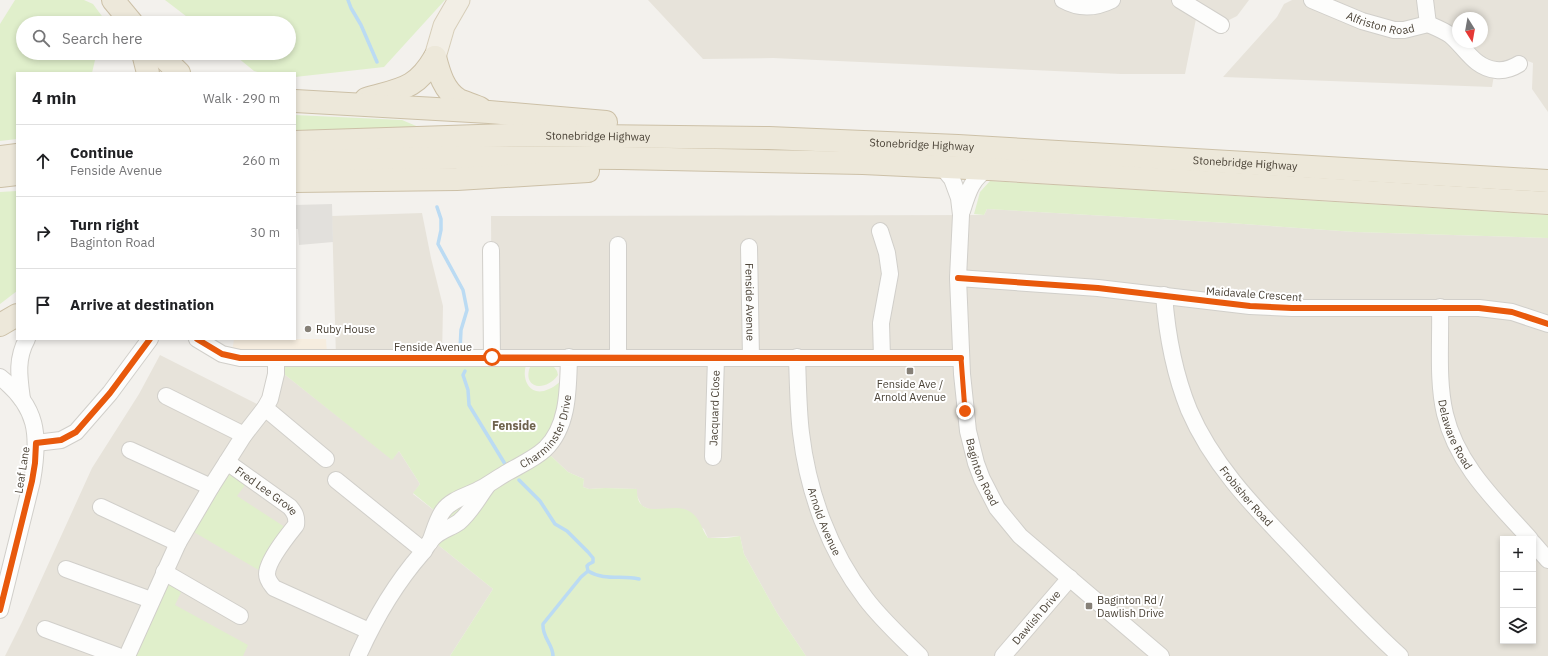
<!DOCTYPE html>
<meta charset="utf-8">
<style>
:root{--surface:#fff;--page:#f6f6f6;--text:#202124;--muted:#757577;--line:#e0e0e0}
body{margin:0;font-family:"IBM Plex Sans",sans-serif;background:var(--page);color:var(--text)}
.controls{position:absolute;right:12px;bottom:12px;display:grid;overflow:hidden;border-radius:0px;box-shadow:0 2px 6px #0003}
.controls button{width:36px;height:36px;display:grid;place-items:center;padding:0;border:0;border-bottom:1px solid var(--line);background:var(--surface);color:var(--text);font:20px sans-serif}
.compass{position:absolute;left:1452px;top:12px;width:36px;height:36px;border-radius:50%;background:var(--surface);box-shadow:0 2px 6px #0003;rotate:169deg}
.stop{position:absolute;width:12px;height:12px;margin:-9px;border:3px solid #ea580c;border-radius:50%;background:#fff}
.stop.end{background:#ea580c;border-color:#fff;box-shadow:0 1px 4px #0008}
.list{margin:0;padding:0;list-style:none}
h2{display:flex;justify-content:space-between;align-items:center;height:52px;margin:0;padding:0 16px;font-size:17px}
h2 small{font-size:13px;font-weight:400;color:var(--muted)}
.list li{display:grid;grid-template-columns:26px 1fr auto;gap:12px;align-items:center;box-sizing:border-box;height:72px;padding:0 16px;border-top:1px solid var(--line)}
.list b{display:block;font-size:15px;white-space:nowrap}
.list p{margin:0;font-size:13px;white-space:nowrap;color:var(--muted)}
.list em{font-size:13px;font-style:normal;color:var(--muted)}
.icon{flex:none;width:22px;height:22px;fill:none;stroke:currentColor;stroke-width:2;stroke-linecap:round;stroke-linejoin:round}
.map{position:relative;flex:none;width:1548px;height:656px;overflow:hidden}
.search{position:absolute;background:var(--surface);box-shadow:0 2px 6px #0003;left:16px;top:16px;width:280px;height:44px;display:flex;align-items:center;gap:10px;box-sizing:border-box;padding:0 14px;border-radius:22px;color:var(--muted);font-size:15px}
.panel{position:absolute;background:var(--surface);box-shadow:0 2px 6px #0003;left:16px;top:72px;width:280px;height:268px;border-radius:0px}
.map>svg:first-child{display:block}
</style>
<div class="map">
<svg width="1548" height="656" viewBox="0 0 1548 656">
<rect width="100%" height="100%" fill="#f3f1ed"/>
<!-- residential -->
<g fill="#e7e3da" fill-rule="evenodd">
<polygon points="648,0 1249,0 1237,16 1223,23 1197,14 1185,74 1121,74 773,58 703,59"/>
<path d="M1292,0H1548V112L1532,89L1533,63L1523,59L1494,75L1492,87L1223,77L1277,17L1284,4ZM1458,18H1482V42H1458Z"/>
<path d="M987,209L1229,223L1355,232L1548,238V656H806L777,613L744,554L740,536L708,538L704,529L671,509H649L642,506L637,496V489L605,488L589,489L583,487L584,479L568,472L551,456V441L569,357H492L491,216L984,215ZM1503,539H1533V641H1503Z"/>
<polygon points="422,213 431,258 443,306 442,357 336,358 332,216"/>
<polygon points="160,355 265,408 276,374 284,374 392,459 399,451 420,484 413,494 440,515 432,540 493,589 450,656 5,656 22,622 92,468 139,394"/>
</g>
<!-- commercial -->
<polygon fill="#f6eddf" points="234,339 326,339 327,354 232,352"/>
<!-- green -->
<g fill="#e0efcb">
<polygon points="15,0 84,0 93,4 107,23 23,23 23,53 105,53 95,60 92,73 17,73 17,139 0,141 0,24"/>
<polygon points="165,0 445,0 384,67 295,77 295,73 261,73 254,71 232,53 289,53 289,23 195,23"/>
<polygon points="295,115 402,120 421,128 295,131"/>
<polygon points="990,181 1548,215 1548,238 1355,232 1229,223 987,209 984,215 974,214 980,192"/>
<polygon points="17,191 17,291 0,304 0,192"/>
<path d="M276,358L526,365C521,381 531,398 549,389C557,386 563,378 569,373L551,441V456L568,472L584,479L583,487L589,489L605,488L637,489C636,523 671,501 689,511C701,518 701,529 708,538H727L740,536L744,554L777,613L806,656H450L493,589L432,540L440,515L413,493L420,484L399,451L392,460L284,374H276Z"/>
<path d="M530,367H554L557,371L558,375C545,393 522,388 530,367Z"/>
<polygon points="227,462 250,478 237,496 291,531 267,575 187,528"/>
<polygon points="164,572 185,584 175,605 248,645 243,656 127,656"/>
</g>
<!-- parking -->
<polygon fill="#e2e0dc" points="332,204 333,242 299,245 298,229 295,229 295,205"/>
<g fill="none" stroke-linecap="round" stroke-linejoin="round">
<!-- stream -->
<g stroke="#bbdbf3" stroke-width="3.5">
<polyline points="348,0 351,8 361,25 377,62"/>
<polyline points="437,207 441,219 441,230 438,244 463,290 467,310 461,330 460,350"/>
<polyline points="465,371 463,375 468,390 469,405 505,464"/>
<path d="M519,480L540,501L555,524L567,531L588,552L593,558V562L589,564L587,566L588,571C604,581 622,575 639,579"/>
<path d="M553,656C553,644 542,638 543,624L581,577L588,571"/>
</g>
<!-- minor casing -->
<g stroke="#d1cfca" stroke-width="18">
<g id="minor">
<path d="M1063,0C1079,9 1096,8 1112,0"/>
<polyline points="1180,0 1221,25"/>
<path id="s1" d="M1312,0L1362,21L1394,30H1404L1428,24L1425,0"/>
<path d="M1428,24C1435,27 1443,30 1450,35C1465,47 1474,68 1496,70C1505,71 1511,69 1519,64"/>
<path id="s2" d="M942,167L952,179L959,198L961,215L958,278L962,374L968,431L976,463L982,479L997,508L1020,536L1161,656"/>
<path d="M962,211C967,195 972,176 989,169"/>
<polyline points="880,231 887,253 890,274 881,323 882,358"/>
<polyline points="618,245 618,357"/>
<path id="s3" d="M749,247L751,358"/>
<polyline points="491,250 492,357"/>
<polyline points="958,278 1098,288 1250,306 1292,308 1479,308 1512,312 1548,324"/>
<path id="s4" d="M1164,295C1167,335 1174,373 1189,410C1213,466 1256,509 1297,552C1331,588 1364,623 1400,656"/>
<path id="s5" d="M1440,307C1441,342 1437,380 1445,414C1457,465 1496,501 1530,539"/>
<polyline points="197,339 222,354 240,358 961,358"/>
<path id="s6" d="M797,357C798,383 798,408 801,433C808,492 829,551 866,599C882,620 901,637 920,656"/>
<path d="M0,377C38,407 40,435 32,481L0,610"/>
<polyline points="166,396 244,435"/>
<path d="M22,399C19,377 16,359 27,339"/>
<polyline points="265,408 326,459"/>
<polyline points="36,443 61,440 76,432 110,393 150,339"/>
<polyline points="130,450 211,487"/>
<path id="s7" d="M713,457L716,358"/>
<path id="s8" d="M227,462L290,507C295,513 297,517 296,525C288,535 267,561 267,574C267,580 271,584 274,588L369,631"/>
<polyline points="336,480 424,551"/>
<polyline points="101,507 178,543"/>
<path id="s9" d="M430,542C434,532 437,519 443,511C451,499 470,495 482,488C491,483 499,477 508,472C520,465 534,459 545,449C569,426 568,388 569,357"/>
<polyline points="1533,543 1548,560"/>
<polyline points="66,569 151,600"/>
<polyline points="164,572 240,616"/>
<polyline points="45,629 118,656"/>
<polyline points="127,656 178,543 211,487 244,435 265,408 270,399 276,374 276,358"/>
<path d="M358,656C375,618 395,584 422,553C426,548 429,542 433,538C440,530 451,528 459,522C471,512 478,498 487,486"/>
<path id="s10" d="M1003,656L1070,578"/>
</g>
</g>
<!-- major casing -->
<g stroke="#d7ceb9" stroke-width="23">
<polyline id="major" points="435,57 444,26 459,0"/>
</g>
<!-- highway casing -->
<g stroke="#ccc0a7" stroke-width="24">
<g id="highway">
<polyline points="113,0 132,23"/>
<polyline points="143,53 148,73"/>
<polyline points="159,53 179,73"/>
<path d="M435,57C439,73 444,91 459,100C466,103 473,105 480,108"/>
<path d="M366,99C400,89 416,90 435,57"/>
<polyline points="295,101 489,112 606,122"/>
<path id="s11" d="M295,142L509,135L769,138L958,146L1548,181"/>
<polyline points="0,157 17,155"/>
<polyline points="295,162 474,157 621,158 863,163 989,169 1548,203"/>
<polyline points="0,176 17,174"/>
<polyline points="295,181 457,179 588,171"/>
<polyline points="0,325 17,315"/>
</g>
</g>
<!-- minor -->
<use href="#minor" stroke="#fdfdfc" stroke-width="16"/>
<!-- major -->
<use href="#major" stroke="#f2eee5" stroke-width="21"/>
<!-- highway -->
<use href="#highway" stroke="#ede8da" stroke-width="22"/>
<!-- cycleway casing -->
<g stroke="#fff" stroke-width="8">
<g id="cycleway">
<polyline points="958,278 1098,288 1250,306 1292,308 1479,308 1512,312 1548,324"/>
<polyline points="197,339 222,354 240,358 961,358"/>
<polyline points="0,610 32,481 35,463 36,443 61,440 76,432 110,393 150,339"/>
</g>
</g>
<!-- cycleway -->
<use href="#cycleway" stroke="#e8590c" stroke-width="6"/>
</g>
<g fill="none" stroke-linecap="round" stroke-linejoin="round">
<!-- route -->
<polyline stroke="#ea580c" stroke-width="5" points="492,357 961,358 965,411"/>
</g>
<!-- markers -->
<g fill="#868077" stroke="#fff" stroke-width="1.5">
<circle cx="308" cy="329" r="4"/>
<rect x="906" y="367" width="8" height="8" rx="2"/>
<rect x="1085" y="602" width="8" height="8" rx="2"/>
</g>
<g text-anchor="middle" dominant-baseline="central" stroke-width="4" stroke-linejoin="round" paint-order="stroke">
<!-- street labels -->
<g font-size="11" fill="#4b4337" stroke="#fff">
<text stroke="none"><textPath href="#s1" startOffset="73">Alfriston Road</textPath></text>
<text stroke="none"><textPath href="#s11" startOffset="303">Stonebridge Highway</textPath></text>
<text stroke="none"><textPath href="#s11" startOffset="627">Stonebridge Highway</textPath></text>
<text stroke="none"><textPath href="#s11" startOffset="951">Stonebridge Highway</textPath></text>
<text transform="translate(1254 294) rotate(4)">Maidavale Crescent</text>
<text stroke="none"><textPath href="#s3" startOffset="55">Fenside Avenue</textPath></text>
<text x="433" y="347">Fenside Avenue</text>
<text stroke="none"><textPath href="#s7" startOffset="49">Jacquard Close</textPath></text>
<text stroke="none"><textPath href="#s9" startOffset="169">Charminster Drive</textPath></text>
<text stroke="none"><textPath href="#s5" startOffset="130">Delaware Road</textPath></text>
<text transform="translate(22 470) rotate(-81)">Leaf Lane</text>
<text stroke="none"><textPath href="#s2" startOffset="313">Baginton Road</textPath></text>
<text stroke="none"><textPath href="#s8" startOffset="49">Fred Lee Grove</textPath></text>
<text stroke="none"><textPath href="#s4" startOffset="222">Frobisher Road</textPath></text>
<text stroke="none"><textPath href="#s6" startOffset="168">Arnold Avenue</textPath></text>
<text stroke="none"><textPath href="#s10" startOffset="51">Dawlish Drive</textPath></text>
</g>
<!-- poi labels -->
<g font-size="11" fill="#4b4337" stroke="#fff" text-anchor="start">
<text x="316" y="329">Ruby House</text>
<text x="910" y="384" text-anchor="middle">Fenside Ave /<tspan x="910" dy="13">Arnold Avenue</tspan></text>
<text x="1097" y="600">Baginton Rd /<tspan x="1097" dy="13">Dawlish Drive</tspan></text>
</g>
<!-- neighbourhood labels -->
<g font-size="12" font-weight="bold" fill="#6e624d" stroke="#fff">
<text x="514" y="425">Fenside</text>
</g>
</g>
</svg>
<div class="controls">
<button>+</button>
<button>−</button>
<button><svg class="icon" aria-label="layers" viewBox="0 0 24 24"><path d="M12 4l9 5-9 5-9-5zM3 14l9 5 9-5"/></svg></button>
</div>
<svg class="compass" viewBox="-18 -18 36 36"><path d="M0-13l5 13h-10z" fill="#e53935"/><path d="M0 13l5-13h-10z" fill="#757577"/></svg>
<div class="stop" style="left:492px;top:357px"></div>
<div class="stop end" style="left:965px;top:411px"></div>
<div class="search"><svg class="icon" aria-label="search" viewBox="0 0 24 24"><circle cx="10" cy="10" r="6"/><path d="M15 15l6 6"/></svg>Search here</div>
<section class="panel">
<h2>4 min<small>Walk · 290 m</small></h2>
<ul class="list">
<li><svg class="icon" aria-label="ahead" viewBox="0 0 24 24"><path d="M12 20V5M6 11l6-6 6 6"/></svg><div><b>Continue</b><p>Fenside Avenue</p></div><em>260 m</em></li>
<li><svg class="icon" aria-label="right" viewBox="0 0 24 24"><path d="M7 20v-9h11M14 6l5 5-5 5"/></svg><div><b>Turn right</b><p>Baginton Road</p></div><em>30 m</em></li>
<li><svg class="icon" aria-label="arrive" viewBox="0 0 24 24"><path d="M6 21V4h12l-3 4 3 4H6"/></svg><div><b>Arrive at destination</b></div></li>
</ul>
</section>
</div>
